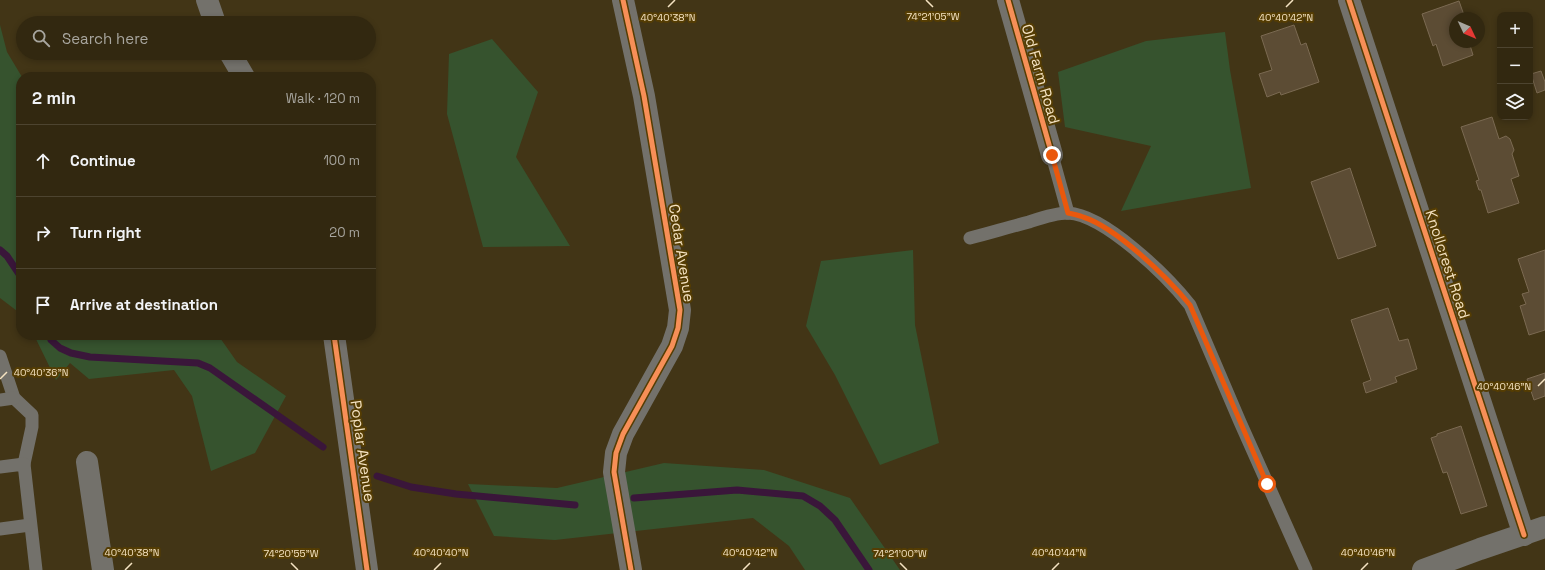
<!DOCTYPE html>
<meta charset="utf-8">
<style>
:root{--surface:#322810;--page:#3d341e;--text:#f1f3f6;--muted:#a8a69f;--line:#4d4430}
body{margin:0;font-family:"Space Grotesk",sans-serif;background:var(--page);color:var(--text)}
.controls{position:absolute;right:12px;top:12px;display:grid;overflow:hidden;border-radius:8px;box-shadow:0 2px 6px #0003}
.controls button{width:36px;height:36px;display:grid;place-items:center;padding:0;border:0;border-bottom:1px solid var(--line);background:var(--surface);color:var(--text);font:20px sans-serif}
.compass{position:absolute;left:1449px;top:12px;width:36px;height:36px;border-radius:50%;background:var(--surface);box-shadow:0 2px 6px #0003;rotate:134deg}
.stop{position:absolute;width:12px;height:12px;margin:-9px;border:3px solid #ea580c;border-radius:50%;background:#fff}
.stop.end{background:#ea580c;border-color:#fff;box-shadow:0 1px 4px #0008}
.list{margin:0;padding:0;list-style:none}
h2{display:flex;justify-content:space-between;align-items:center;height:52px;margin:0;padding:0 16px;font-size:17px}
h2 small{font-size:13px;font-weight:400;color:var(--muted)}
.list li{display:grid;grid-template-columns:26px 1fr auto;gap:12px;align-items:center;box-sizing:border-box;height:72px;padding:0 16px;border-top:1px solid var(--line)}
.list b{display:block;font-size:15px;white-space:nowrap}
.list em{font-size:13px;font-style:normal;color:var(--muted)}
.icon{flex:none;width:22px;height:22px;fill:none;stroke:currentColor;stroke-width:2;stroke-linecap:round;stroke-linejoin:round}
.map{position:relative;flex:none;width:1545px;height:570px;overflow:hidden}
.search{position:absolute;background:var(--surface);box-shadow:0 2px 6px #0003;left:16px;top:16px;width:360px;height:44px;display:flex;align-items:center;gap:10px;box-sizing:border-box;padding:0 14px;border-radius:22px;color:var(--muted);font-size:15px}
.panel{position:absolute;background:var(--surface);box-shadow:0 2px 6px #0003;left:16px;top:72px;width:360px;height:268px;border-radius:16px}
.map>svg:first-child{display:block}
</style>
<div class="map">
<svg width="1545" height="570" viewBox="0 0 1545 570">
<rect width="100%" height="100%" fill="#423516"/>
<!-- green -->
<g fill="#36532e">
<polygon points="0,25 7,52 22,77 21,314 0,298"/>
<polygon points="1225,32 1230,70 1251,188 1121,211 1151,146 1065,127 1058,72 1146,41"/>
<polygon points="492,39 538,92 516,157 570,246 483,247 447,114 449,54"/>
<polygon points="913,250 915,325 939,443 880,465 835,375 806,326 821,261"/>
<polygon points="34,335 218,335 237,362 286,396 255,453 211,471 192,396 174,370 89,379 70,363 56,380"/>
<polygon points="664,463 764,470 850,498 900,570 805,570 789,546 753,518 555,540 494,536 468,484 557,488"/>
</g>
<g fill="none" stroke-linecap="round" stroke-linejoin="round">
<!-- stream -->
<g stroke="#3a163a" stroke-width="7">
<polyline points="0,250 7,256 21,277"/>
<polyline points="49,335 51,340 60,348 71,353 90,357 198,363 210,368 323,447"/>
<polyline points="377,476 411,487 456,494 575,505"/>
<polyline points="634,498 737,490 803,496 820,506 835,520 869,570"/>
</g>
</g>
<!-- building -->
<g fill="#5c4c34" stroke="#7b6a52">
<polygon points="1459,1 1465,18 1455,18 1455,42 1469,42 1473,55 1443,66 1436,44 1433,46 1422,14"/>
<polygon points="1294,25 1301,45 1306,43 1319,82 1281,95 1280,92 1267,97 1259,74 1272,70 1261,36"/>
<polygon points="1541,71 1545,82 1545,90 1537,93 1531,74"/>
<polygon points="1492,117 1499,139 1506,136 1510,139 1514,150 1512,154 1519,176 1511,179 1519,203 1488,213 1481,190 1479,190 1476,181 1479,180 1461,127"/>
<polygon points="1350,168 1376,246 1338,259 1311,182"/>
<polygon points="1545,250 1545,330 1529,335 1520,306 1526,304 1522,294 1529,292 1518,259"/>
<polygon points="1388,308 1399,341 1408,339 1417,369 1395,377 1397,382 1366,393 1363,383 1371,380 1351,320"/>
<polygon points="1545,373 1545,396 1534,400 1527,379"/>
<polygon points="1461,426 1487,506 1461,514 1447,472 1443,473 1431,438 1437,436 1437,434"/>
</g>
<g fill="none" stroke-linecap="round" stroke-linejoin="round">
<!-- lane -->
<g stroke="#73716b" stroke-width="13">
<polyline points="1052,155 1068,213"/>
<path d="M970,238C990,233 1009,227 1029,222C1041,218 1055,213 1068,213C1105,215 1167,276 1190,305L1240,422L1306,570"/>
<polyline points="0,356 14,398 32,415 32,427 24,464"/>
<polyline points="0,400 14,398"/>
<polyline points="0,467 24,464 36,570"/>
<polyline points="0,529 30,525"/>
</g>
<!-- street -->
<g stroke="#73716b" stroke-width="22">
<polyline points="207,0 215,23"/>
<polyline points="623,0 644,96 680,310 678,328 672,346 623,434 616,453 614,472 631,570"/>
<polyline points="1008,0 1052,155"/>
<polyline points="1349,0 1524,535"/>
<polyline points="230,53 244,77"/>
<polyline points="334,335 367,570"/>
<polyline points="87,462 103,570"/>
<polyline points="1423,570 1480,549 1545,527"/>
</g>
<!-- cycleway casing -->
<g stroke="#553d03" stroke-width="8">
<g id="cycleway">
<polyline points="623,0 644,96 680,310 678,328 672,346 623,434 616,453 614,472 631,570"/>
<polyline points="1008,0 1052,155"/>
<polyline points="1349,0 1524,535"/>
<polyline points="334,335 367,570"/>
</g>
</g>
<!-- cycleway -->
<use href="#cycleway" stroke="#f78f57" stroke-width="5"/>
</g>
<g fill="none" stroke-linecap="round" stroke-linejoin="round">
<!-- route -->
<path stroke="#ea580c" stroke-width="5" d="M1052,155L1068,213C1073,214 1078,215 1083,217C1117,228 1167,277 1190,305L1267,484"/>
</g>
<!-- ticks -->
<path fill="none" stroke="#f5e3c2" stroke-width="1.5" d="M926,0L933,7M668,7L675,0M1286,7L1293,0M0,379L7,372M1538,386L1545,379M291,563L298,570M900,563L907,570M125,570L132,563M434,570L441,563M743,570L750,563M1052,570L1059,563M1361,570L1368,563"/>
<g text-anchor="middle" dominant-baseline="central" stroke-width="4" stroke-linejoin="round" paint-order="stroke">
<!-- street labels -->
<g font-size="15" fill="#f5e3c2" stroke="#553d03">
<text transform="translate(1041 74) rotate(74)">Old Farm Road</text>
<text transform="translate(682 253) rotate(81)">Cedar Avenue</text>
<text transform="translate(1448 264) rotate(72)">Knollcrest Road</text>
<text transform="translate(363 451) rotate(82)">Poplar Avenue</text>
</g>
</g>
<g font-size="10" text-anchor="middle" fill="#f5e3c2" stroke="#553d03" stroke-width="4" stroke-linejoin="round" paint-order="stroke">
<text x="933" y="20">74°21'05"W</text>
<text x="668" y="21">40°40'38"N</text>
<text x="1286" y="21">40°40'42"N</text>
<text x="41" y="376">40°40'36"N</text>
<text x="1504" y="390">40°40'46"N</text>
<text x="132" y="556">40°40'38"N</text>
<text x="441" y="556">40°40'40"N</text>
<text x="750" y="556">40°40'42"N</text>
<text x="1059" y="556">40°40'44"N</text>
<text x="1368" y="556">40°40'46"N</text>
<text x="291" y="557">74°20'55"W</text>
<text x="900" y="557">74°21'00"W</text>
</g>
</svg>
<div class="controls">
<button>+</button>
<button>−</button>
<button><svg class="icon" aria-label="layers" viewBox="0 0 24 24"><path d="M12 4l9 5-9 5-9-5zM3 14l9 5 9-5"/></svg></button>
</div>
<svg class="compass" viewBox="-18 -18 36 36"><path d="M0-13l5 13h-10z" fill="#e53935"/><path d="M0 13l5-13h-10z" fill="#a8a69f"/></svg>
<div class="stop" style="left:1267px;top:484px"></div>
<div class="stop end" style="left:1052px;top:155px"></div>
<div class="search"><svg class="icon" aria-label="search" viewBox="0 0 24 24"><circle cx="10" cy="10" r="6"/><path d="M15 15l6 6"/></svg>Search here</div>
<section class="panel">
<h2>2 min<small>Walk · 120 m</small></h2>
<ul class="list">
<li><svg class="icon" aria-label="ahead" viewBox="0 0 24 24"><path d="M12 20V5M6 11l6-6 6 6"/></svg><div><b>Continue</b></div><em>100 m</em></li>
<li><svg class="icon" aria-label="right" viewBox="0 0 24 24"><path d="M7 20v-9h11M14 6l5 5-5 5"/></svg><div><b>Turn right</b></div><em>20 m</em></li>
<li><svg class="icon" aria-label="arrive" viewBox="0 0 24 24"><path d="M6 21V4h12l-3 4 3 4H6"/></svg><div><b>Arrive at destination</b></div></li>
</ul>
</section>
</div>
